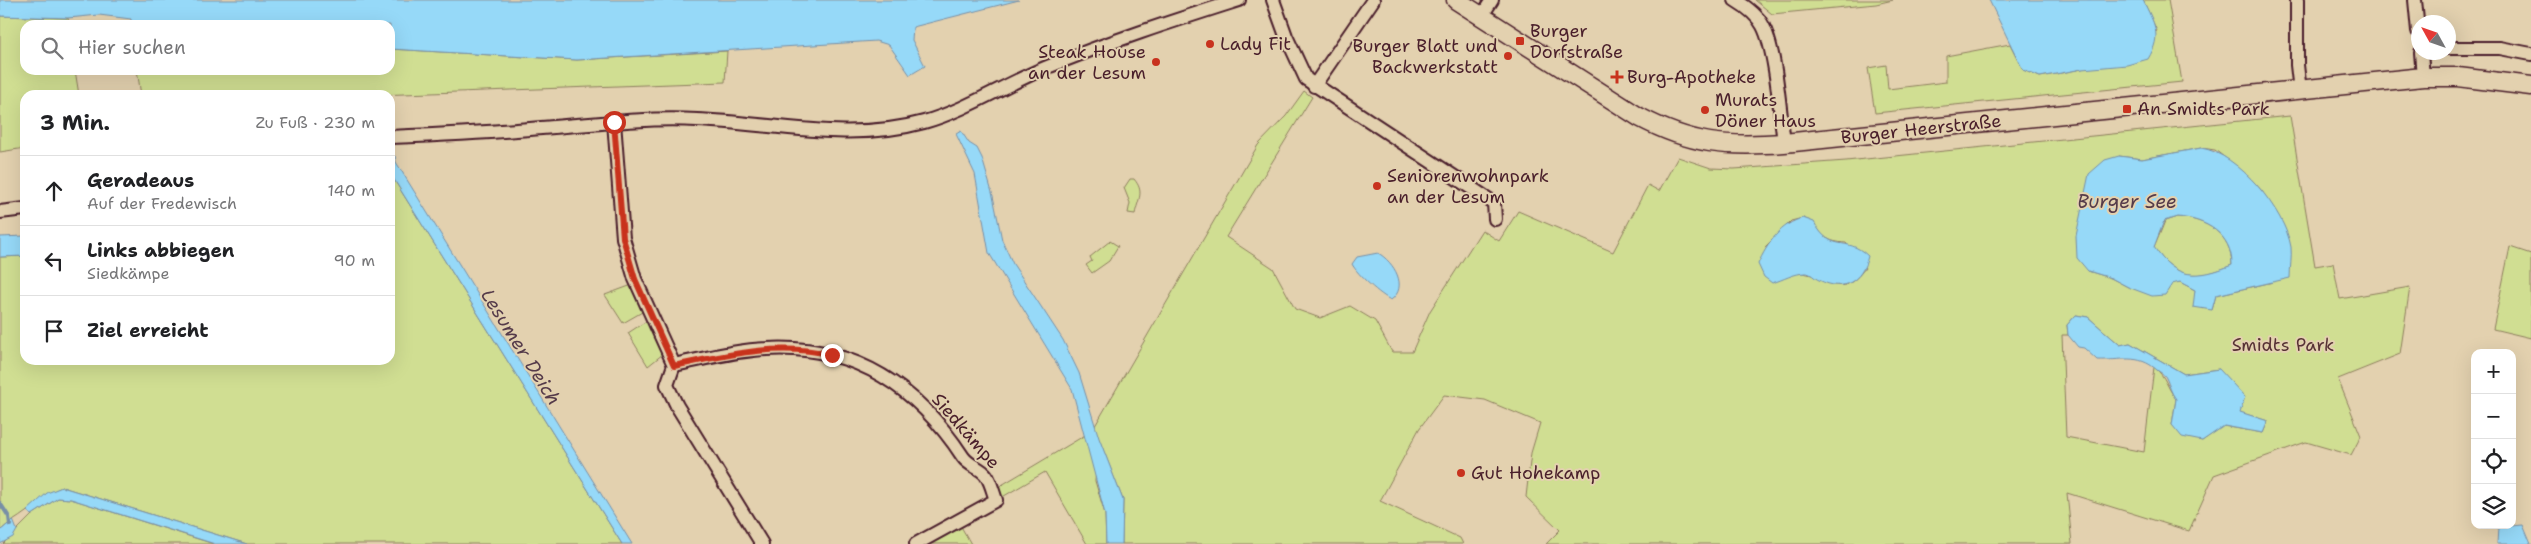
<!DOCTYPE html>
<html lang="de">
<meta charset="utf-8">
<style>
:root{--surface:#fff;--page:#f6f6f6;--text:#202124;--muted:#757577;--line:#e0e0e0}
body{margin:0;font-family:"Shantell Sans",sans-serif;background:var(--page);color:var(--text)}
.controls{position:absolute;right:15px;bottom:15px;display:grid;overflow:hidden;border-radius:10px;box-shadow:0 5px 20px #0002}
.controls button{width:45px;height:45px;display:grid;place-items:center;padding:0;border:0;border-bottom:1px solid var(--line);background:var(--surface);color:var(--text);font:25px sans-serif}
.compass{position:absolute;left:2411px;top:15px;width:45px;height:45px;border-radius:50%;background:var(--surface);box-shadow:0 5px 20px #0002;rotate:310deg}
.stop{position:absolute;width:15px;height:15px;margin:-11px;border:4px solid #c8321e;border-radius:50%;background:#fff}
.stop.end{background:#c8321e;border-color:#fff;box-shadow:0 1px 5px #0008}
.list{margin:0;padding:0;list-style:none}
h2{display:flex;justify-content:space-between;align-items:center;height:65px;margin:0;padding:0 20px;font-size:21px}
h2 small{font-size:16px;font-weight:400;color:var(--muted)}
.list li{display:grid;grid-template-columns:32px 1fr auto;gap:15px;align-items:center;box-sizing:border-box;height:70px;padding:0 20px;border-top:1px solid var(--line)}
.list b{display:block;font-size:19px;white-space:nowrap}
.list p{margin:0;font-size:16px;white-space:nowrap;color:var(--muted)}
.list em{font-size:16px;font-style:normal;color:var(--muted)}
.icon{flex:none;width:28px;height:28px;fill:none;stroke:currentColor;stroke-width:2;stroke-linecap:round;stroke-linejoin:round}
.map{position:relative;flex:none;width:2531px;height:544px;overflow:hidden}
.search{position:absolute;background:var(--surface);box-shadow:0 5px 20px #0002;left:20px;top:20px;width:375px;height:55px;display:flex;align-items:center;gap:12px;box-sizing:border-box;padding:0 18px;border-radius:15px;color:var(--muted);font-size:19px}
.panel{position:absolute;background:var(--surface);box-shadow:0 5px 20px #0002;left:20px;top:90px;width:375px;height:275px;border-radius:15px}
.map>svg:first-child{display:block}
</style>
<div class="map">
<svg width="2531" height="544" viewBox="0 0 2531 544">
<rect width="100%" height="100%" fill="#e3d1af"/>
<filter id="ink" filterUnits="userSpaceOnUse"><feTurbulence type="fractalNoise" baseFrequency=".02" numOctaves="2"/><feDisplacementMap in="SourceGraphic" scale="10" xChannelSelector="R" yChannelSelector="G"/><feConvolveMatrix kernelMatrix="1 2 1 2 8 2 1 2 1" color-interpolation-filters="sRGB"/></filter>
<g filter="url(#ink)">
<!-- green -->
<g fill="#d0de92" stroke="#8d7e5e" fill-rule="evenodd">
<polygon points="1755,0 1893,0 1876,4 1772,14"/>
<polygon points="2143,0 2168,0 2182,82 1875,113 1868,68 1886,65 1888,89 1946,82 1946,56 2010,44 2023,70 2040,77 2082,69 2157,31"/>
<polygon points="0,16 68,18 69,25 25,25 25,70 75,70 79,95 25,95 25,148 0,152"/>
<polygon points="390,49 577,60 727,51 725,82 377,95 141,95 137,70 390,70"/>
<path d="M1304,91L1312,97L1226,237L1273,268L1295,309L1320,318L1350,306L1375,321L1392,352H1412L1430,311L1482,230L1499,241L1518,211L1613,252L1648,185L1659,191L1678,157L1711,168L1734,169L1846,161L2290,116L2315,266L2333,263L2340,299L2410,287L2400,354L2338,379L2361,436L2351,455L2306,442L2214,475L2189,531L2067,493L2072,544H1546L1560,530L1526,497L1531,453L1540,423L1485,400L1444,395L1419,429L1380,501L1460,538L1463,544H1122L1123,500L1099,439L1095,481L1105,514L1106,544H1087L1045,472L999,499L995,489L1092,431L1258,145L1286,116ZM2201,148L2215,150L2246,174L2263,192L2273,282L2216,295L2212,310L2195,290L2180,282L2128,287L2111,278L2088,271L2119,156L2142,159ZM1803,218L1813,222C1822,237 1828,242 1846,243L1865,268C1838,305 1828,272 1797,273L1765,247L1791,221ZM2076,315L2088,317L2120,345L2130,343L2184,374L2219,369L2239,412L2268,421L2263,433L2223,426L2202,441L2172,425L2176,399C2166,386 2167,378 2154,367L2144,452L2066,437L2062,335H2068L2067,325Z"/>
<path d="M390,178H393L622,544H247L62,487C44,494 40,502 26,512C17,519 8,523 0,531V257L25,256V360H390Z"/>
<path d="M1130,179H1134C1145,192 1138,199 1135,214L1128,213L1130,203L1124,188Z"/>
<path d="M2177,217C2206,219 2232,234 2232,265C2197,280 2177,280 2154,248L2165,221Z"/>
<polygon points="1110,241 1118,246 1109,261 1092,273 1086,265 1092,261 1090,257"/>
<polygon points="2510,247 2531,254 2531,338 2493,329"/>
<polygon points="632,285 644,311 623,323 605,295"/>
<polygon points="648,320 663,354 648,366 628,333"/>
<polygon points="58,498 71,499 214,544 3,544 32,515"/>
<polygon points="959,523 971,544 921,544"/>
</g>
<!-- water -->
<g fill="#96d9f8" stroke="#788fa6" fill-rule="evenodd">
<polygon points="0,0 1019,0 913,27 912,40 925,66 910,75 889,45 876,41 577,60 390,49 390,25 131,25 131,19 99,15 68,18 0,16"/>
<path d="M1989,0H2143C2154,24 2163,34 2148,59L2127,65L2082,69L2040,77L2023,70Z"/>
<polygon points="961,131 969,143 977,148 982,158 993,196 1002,240 1013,264 1063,340 1079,373 1099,438 1123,500 1122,544 1106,544 1105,514 1072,389 989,253 975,174 956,134"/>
<path d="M2201,148C2238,153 2285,211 2291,247C2292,257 2290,268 2290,278L2216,295L2212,310L2193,307L2195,290L2180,282L2172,284L2165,295L2152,296L2128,287L2111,278L2088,271L2077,258L2076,236L2089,174L2105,160L2119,156L2142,159ZM2177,217C2206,219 2232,234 2232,265C2198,279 2175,280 2154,247L2164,221Z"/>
<polygon points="390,156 395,156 396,162 632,544 622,544 393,178 390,178"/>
<path d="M1803,218L1814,222C1832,255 1845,234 1868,256C1862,281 1844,293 1819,280C1814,278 1811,273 1806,273C1794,273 1783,280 1772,283L1764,277L1758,264C1767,244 1781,223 1803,218Z"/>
<polygon points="25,236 25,256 0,257 0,237"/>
<path d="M1378,253C1394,262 1409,287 1391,300C1381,296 1357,274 1352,264L1357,257Z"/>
<path d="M2076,315L2088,317L2120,345L2130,343L2184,374L2219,369L2245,397L2240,412L2268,421L2263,433L2224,426L2202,441L2182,437L2172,425L2176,399C2170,391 2170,386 2166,378C2165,375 2160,372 2157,370C2138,353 2121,361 2097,360L2084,348L2078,347L2068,335L2067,325Z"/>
<polygon points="62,487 247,544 215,544 71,499 58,498 32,515 27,511 47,493"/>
<polygon points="13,520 17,530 13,537 0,544 0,531"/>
<polygon points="2523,525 2531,544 2497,544 2498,527"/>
</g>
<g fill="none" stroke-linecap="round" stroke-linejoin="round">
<!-- stream -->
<polyline stroke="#788fa6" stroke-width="4" points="0,503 9,517 10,525"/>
<!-- street casing -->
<g stroke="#4a1f2b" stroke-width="16">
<g id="street">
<polyline points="1273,0 1286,36 1306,79 1494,203 1495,219"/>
<path d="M1735,0C1745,6 1757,14 1763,26C1776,51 1780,113 1784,143"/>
<polyline points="2297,0 2297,65 2300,91"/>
<polyline points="2415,0 2418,31"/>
<polyline points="1481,17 1492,0"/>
<polyline points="2448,48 2500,48 2531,54"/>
<polyline points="2421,52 2423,77"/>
<polyline points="1314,86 1373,0"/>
<polyline points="614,122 623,238 635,279 674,365 667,385 677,406 762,544"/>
<path d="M390,137C437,135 484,133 530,129C585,125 642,117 697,120C773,123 849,143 924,122C966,110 1004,85 1045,68C1108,42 1173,21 1239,0"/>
<polyline points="0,212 25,209"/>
<path d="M674,365C704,359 736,350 767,349C854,344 917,387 963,457C969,466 980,467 986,475C991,482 993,492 996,500L916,544"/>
</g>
</g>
<!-- secondary casing -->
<g stroke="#4a1f2b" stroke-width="21">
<path id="secondary" d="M1456,0L1639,117C1692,145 1726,147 1784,143L2423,77H2458L2531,86"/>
</g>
<!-- street -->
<use href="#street" stroke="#e3d1af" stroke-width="12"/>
<!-- secondary -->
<use href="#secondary" stroke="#e3d1af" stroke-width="18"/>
</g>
</g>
<g fill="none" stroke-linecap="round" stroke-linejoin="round" filter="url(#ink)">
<!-- route -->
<path stroke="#c8321e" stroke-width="6" d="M614,122L623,238L635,279L674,366C727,355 778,342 832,355"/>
</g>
<!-- markers -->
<g fill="#c8321e" stroke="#e3d1af" stroke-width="2">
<rect x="1515" y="36" width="10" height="10" rx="2.5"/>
<circle cx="1210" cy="44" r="5"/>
<circle cx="1508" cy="56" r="5"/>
<circle cx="1156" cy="62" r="5"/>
<path d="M1614.5 69.5h5v5h5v5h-5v5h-5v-5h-5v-5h5z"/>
<rect x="2122" y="104" width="10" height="10" rx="2.5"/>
<circle cx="1705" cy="110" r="5"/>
<circle cx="1377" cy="186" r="5"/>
<circle cx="1461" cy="473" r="5"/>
</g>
<g text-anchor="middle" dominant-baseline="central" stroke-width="4" stroke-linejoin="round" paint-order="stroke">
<!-- poi labels -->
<g font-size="18" fill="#4a1f2b" stroke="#e3d1af" text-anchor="start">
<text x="1530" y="31">Burger<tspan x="1530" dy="21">Dorfstraße</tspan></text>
<text x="1220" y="44">Lady Fit</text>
<text x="1498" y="46" text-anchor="end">Burger Blatt und<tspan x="1498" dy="21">Backwerkstatt</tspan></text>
<text x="1146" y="52" text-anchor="end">Steak House<tspan x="1146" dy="21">an der Lesum</tspan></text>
<text x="1627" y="77">Burg-Apotheke</text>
<text x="1715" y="100">Murats<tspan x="1715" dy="21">Döner Haus</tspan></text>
<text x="2137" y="109">An Smidts Park</text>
<text x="1387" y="176">Seniorenwohnpark<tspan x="1387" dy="21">an der Lesum</tspan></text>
<text x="1471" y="473">Gut Hohekamp</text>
</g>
<!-- street labels -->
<g font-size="18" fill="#4a1f2b" stroke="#e3d1af">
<text transform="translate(1921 129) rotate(-6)">Burger Heerstraße</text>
<text transform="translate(966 431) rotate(49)">Siedkämpe</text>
</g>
<!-- park labels -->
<g font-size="18" fill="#573235" stroke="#e3d1af">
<text x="2283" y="345">Smidts Park</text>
</g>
<!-- water labels -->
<g font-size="19" font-style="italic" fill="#553b4a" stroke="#e3d1af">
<text x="2127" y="201">Burger See</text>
<text transform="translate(521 347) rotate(58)">Lesumer Deich</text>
</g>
</g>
</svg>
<div class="controls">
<button>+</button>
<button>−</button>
<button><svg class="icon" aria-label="locate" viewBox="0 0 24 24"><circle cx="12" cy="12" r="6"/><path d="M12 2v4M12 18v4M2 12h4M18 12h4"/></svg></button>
<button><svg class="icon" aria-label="layers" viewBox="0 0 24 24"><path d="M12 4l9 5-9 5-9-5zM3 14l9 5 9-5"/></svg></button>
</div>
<svg class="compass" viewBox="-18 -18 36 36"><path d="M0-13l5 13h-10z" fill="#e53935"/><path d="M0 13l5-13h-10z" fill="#757577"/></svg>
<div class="stop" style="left:614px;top:122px"></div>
<div class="stop end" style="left:832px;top:355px"></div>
<div class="search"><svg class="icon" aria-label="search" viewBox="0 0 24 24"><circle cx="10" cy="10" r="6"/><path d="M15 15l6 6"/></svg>Hier suchen</div>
<section class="panel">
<h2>3 Min.<small>Zu Fuß · 230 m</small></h2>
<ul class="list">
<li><svg class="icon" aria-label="ahead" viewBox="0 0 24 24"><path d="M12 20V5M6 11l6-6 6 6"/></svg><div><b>Geradeaus</b><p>Auf der Fredewisch</p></div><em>140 m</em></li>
<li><svg class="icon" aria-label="left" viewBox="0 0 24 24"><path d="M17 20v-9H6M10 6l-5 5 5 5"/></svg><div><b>Links abbiegen</b><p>Siedkämpe</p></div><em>90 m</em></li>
<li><svg class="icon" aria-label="arrive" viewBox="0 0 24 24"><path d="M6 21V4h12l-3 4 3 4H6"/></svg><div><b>Ziel erreicht</b></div></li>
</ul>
</section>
</div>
